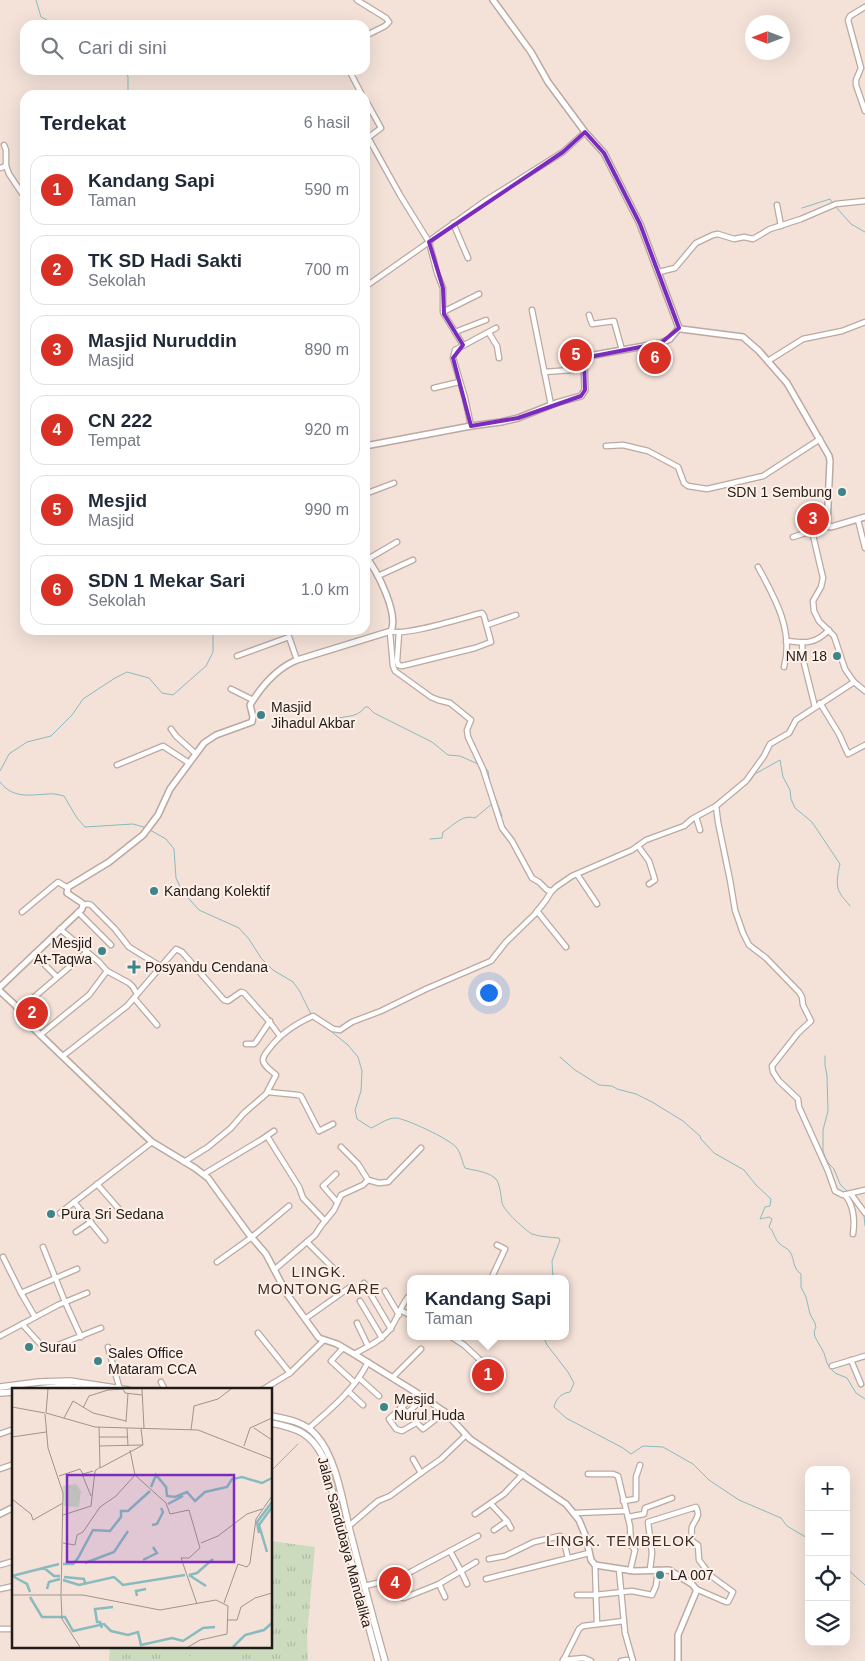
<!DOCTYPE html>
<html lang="id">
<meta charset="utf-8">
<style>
:root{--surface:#fff;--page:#f2f2f3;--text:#1f2937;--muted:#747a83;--line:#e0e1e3;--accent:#d93025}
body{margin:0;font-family:Helvetica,sans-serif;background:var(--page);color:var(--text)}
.controls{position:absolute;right:15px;bottom:15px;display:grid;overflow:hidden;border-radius:10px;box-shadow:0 5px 20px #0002}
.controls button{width:45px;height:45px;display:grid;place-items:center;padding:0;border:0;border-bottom:1px solid var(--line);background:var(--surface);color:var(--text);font:25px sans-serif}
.compass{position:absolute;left:745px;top:15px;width:45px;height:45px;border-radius:50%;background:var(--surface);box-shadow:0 5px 20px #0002;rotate:270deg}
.you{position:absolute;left:488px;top:992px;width:18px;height:18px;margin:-12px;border:4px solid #fff;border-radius:50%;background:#1a73e8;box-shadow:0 0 0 8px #1a73e833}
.badge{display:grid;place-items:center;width:32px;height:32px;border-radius:50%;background:var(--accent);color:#fff;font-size:16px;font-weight:700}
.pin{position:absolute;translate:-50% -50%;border:2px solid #fff;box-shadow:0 1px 5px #0006}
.popup{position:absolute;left:407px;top:1275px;width:162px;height:65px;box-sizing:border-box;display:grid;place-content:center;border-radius:10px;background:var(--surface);filter:drop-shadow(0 1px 4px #0005);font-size:16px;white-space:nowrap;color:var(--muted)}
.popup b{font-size:19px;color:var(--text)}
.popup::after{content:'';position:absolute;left:50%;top:100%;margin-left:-10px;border:10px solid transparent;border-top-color:var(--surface)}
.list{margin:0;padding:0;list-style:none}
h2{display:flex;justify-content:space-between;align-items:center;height:65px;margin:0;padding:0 20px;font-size:21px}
h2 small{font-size:16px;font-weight:400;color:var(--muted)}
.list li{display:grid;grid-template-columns:32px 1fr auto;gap:15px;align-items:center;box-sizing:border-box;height:70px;margin:0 10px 10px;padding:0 10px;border:1px solid var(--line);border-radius:15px}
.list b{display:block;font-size:19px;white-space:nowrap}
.list p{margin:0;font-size:16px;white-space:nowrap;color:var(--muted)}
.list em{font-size:16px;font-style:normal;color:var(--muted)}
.icon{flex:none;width:28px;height:28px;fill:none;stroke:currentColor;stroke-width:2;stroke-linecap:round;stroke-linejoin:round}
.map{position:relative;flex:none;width:865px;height:1661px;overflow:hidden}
.search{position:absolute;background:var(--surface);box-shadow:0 5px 20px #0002;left:20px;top:20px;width:350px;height:55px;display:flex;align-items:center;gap:12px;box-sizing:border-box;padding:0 18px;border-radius:15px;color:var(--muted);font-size:19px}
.panel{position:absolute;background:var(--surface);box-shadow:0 5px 20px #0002;left:20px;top:90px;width:350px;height:545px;border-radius:15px}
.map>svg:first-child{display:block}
</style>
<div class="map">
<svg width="865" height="1661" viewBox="0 0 865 1661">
<defs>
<pattern id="park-tufts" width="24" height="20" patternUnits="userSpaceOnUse" patternTransform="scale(1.25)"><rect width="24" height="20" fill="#ccdabe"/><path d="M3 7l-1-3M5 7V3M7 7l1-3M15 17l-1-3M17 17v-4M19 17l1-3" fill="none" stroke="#afbaa3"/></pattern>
</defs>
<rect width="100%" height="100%" fill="#f4e2d8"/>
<!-- park -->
<polygon fill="url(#park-tufts)" points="271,1541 315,1547 307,1635 308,1661 109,1661 110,1647 271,1647"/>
<!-- pitch -->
<polygon fill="#ccdabe" points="161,1650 181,1651 193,1658 201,1659 211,1652 228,1653 228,1661 161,1661"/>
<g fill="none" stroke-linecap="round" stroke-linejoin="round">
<!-- stream -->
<g stroke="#89babf" stroke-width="1">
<polyline points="36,0 41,17 53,23 55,25"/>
<polyline points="125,70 128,77 128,95"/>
<polyline points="835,206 851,224 865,232"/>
<polyline points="802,208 830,199 833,203"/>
<polyline points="286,630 288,636"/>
<path d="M329,722C340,714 357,720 365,707H368L374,713L432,742L448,755L460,756L478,764"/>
<polyline points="484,766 488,771 490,783 502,816"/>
<polyline points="0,771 9,754 27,742 51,736 72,715 83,699 115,678 127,672 149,678 162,693 173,695 206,666 213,652 213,630"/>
<path d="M0,782C13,799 29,795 48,794C53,793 59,795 64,796L77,818L85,827L133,824L147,828"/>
<path d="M740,788L750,781L755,774L780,760L783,777L790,790L791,799L795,808L812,822L840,864C838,873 835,885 840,893C842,898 847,901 850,906"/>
<polyline points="150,830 166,839 174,849 176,878 182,891 199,910 239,928 249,939 261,958 273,970 293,982 299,990 311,1014"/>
<path d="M430,839L442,838L443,832C453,826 462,814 475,818L493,803"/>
<path d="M313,1017L348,1045L358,1057L362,1071L361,1091L355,1110L357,1119L371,1128C379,1125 386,1118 396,1118C407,1119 449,1139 456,1147C461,1153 462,1162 465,1168C476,1171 486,1171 495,1178C500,1182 501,1197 502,1203C504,1211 525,1230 532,1234C541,1237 549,1237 559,1238L560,1240L552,1261L553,1279"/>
<polyline points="825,1056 825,1065 827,1076 828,1111 823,1130 823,1151 826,1159 829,1164 834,1169 840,1184 848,1192"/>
<path d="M560,1057L575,1070L599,1085L612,1086L617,1089L636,1094L652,1102L683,1121L700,1136L701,1139L714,1153L744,1170L756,1185L771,1199L770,1206L765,1207L760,1219L769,1217L772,1219L769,1227C774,1231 774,1239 780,1244C783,1247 788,1248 790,1252C795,1259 792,1268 801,1274V1287L806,1297L810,1314L815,1323L816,1328L814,1331L815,1337L824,1353L827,1363L830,1368L835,1373L847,1378L856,1393L865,1399"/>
<polyline points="864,1215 865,1226"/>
<path d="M543,1336L547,1345L568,1372L574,1383L570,1392C562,1393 556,1398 554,1407L566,1418L623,1448L631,1454L643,1446L663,1447L693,1464L709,1480L739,1500L781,1518L787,1526L809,1539"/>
<polyline points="271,1471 298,1444"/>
<polyline points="846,1568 865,1585"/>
</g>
<!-- minor casing -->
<g stroke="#bba9a1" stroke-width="7">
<g id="minor">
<polyline points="357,0 386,18 389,22 385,26 365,36"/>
<polyline points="865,7 850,16 848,20 861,68 856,80 856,85 865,111"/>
<polyline points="349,70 362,95"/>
<polyline points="365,99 381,128 369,137"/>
<polyline points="365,132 400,195 429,242 365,287"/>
<polyline points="4,145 6,150 6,166"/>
<polyline points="0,168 6,166 9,174 25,198"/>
<polyline points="777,205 781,226"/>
<polyline points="453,223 468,258"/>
<polyline points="659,272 675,268 696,243 713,235 718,234 734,239 744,237 753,239 770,229 801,219 836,204 865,201"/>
<polyline points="532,310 551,405"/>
<polyline points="443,312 479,294"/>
<polyline points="589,315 592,324 614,321 622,350"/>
<polyline points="455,332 486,320"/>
<polyline points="489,333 497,346 499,358"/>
<polyline points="463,345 444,314 443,309 443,288 437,273 429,242 433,238 485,201 563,152 585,132"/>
<polyline points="768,361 803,339 842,331 865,322"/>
<polyline points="544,372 572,370"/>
<polyline points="434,388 459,382"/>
<polyline points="471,426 465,398 453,358 455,350 496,328"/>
<polyline points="606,446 623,445 648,451 678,467 684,483 688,486 707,489 763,476 820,439"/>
<polyline points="365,494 394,483"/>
<polyline points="858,520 865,548"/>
<polyline points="827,526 812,531 823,578 821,587 813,601 814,611 819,621 834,636 845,669 854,682 865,691"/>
<polyline points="793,537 812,531"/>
<polyline points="368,559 397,542"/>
<path d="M758,567C775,598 794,631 784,667"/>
<polyline points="378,576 413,560"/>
<polyline points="487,625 516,615"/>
<path d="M391,631C404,637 465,617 482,613L484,616L491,642L475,648L402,666L398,665L397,661L399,633"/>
<polyline points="390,633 393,666 395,671 431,697 438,700 450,703 471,720 467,730 468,737 483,769 502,828 512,841 532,878 539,882 547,890 551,891"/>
<path d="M786,641C805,643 814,645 829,630"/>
<polyline points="802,643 803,659 815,707"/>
<polyline points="237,656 289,637 297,660"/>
<polyline points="231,689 253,700"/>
<polyline points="820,703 839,734 848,754 865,745"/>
<polyline points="171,729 176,736 196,754"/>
<polyline points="117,765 163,746 189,763"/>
<polyline points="716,806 718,822 730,880 735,910 743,933 749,945 766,958 799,992 802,997 803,1005 811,1021 798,1033 772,1066 773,1072 779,1081 798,1099 799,1107 828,1171 835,1191 843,1195 865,1190"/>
<polyline points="696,817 700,830"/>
<polyline points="638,846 649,861 655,880 649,884"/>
<polyline points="577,874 597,904"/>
<polyline points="83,905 88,904 91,905 115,929 129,947 160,966"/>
<polyline points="537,911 566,947"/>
<polyline points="22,912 58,882 68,888"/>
<polyline points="78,912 111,945"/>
<polyline points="60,929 99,962 107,971 129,983 133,987 137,994"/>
<polyline points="34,954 57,977"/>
<polyline points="134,998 157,1025"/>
<polyline points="19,1010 87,952"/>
<polyline points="40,1035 89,995 107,971"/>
<polyline points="246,1044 254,1044 256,1042 270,1021"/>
<polyline points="63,1056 127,1006 176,949 182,952 224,1000 228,1001 241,992 244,993 268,1020 280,1036"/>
<polyline points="268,1092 298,1095 301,1096 319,1131 333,1124"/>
<polyline points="267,1136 299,1187 303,1198 325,1221"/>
<polyline points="341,1147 358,1164 368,1180"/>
<path d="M184,1162L208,1147L231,1128L244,1113L266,1094L276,1075C272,1071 263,1066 263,1060C263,1056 266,1053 269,1049C280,1034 295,1024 313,1016L333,1029L340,1030L352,1022L381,1011L426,989L491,961L506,942L535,914L546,900L551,892L556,887L572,876L632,850L646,840L684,826L692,819L716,806L746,781L764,756L770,744L789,733L796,720L854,682"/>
<polyline points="204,1174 261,1140 274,1131"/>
<polyline points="336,1174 323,1186 337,1202"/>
<polyline points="97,1184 125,1216"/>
<polyline points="851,1194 865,1213"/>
<path d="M845,1195C854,1206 855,1220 853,1234"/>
<polyline points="74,1202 105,1240"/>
<polyline points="60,1213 152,1142"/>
<polyline points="76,1232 91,1222"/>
<polyline points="307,1242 336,1271"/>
<polyline points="43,1247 65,1302 81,1337"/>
<polyline points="3,1257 21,1293 35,1317"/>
<polyline points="217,1262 252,1237 289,1206"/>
<polyline points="274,1270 315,1235 321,1226 334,1210 341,1195 363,1185 368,1180 379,1183 388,1182 421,1148"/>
<polyline points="491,1279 505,1249 497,1245"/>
<polyline points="364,1283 391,1329"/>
<polyline points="385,1291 399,1315"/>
<polyline points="21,1293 77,1269"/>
<polyline points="360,1301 382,1338"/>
<polyline points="402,1311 410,1315"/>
<polyline points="305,1319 350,1287"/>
<polyline points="357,1323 368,1346"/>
<polyline points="22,1324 43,1347 48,1349 101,1328"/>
<polyline points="258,1333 290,1373"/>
<polyline points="0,1336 58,1305 87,1293"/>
<polyline points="450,1336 464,1345 480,1360"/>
<polyline points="108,1347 120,1390"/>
<polyline points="343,1348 331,1361 355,1383"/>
<path d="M354,1354C367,1347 381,1341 390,1329C397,1320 403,1300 410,1295"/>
<polyline points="851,1360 861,1384"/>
<polyline points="832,1366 865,1356"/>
<polyline points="393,1377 421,1349"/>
<polyline points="359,1378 379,1396"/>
<polyline points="161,1382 165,1390"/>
<polyline points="262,1390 290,1373 324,1340"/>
<polyline points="349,1392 363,1405"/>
<polyline points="401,1407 423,1429 445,1412"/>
<polyline points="407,1413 424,1398"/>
<polyline points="416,1423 402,1431 396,1429 389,1419 417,1393"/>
<path d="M309,1428C331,1409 355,1389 368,1362"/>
<polyline points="0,1434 14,1429"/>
<polyline points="413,1459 421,1473 441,1459 466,1435"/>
<polyline points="0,1469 14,1464"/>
<polyline points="588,1474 613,1474 618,1476 630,1526 631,1545 635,1550 630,1571"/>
<polyline points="623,1501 636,1499 636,1477 640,1465"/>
<polyline points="491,1504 507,1521 511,1528"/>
<polyline points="575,1513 625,1511"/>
<polyline points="475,1514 504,1494 523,1474"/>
<polyline points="628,1517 644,1514 645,1508 672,1498"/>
<polyline points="349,1526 378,1501 390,1496 421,1473"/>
<polyline points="494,1530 507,1521"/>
<polyline points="489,1559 505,1556 534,1542 560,1536 563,1538 568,1558"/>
<polyline points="0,1565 14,1561"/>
<polyline points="595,1565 597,1624"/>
<polyline points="619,1569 625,1633 633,1661"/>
<path d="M650,1570L652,1553L648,1522L696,1507C701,1517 695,1519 692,1527C691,1531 692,1537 692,1541L698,1545L699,1560L711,1576L733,1592L728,1602H726L696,1589"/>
<polyline points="392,1579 400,1596 404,1598 439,1584 461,1571 450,1551 478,1536"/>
<polyline points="486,1579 589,1553"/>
<polyline points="439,1584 445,1597"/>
<polyline points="467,1584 461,1571 476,1562"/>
<polyline points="365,1586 401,1577 450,1551"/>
<polyline points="0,1589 14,1586"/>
<polyline points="577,1595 595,1595 632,1591 652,1595 656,1586 658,1570"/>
<polyline points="0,1629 14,1629"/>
<polyline points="563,1660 584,1658 591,1661"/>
<polyline points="563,1661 579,1629 583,1626 624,1621"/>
<polyline points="621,1661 627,1660"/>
</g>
</g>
<!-- tertiary casing -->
<g stroke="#bba9a1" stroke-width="8">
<g id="tertiary">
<polyline points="493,0 531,52 548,82 585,132 604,153 640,224 679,328"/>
<polyline points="365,446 471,426 501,422 518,418 556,403 581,396 585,390 584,362 587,358 594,355 661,343 670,339 679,328 681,329 743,337 759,351 787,383 829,456 830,461 827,526 831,527 865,517"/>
<path d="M0,987L82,909L83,905L82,903L67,893L68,887L109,862L143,835L158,815L170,789L204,743L216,735L252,722L253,717L250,705C261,687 277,668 297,660L391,631C399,614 377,570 365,556"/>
<polyline points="0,991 15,1005 32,1027 136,1127 152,1142 195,1168 208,1178 248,1233 266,1254 287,1294 319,1338 337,1344 354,1354 417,1393 445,1412 470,1439 566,1504 579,1520 586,1537 591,1560 595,1565 634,1571 669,1570 692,1584 696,1589 696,1592 678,1635 678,1661"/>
<polyline points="0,1514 14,1507"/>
</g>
</g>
<!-- secondary casing -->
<g stroke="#bba9a1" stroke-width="8">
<g id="secondary">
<polyline points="0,1387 39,1382 70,1381 128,1390"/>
<polyline points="30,1390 64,1386 95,1390"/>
<polyline points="0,1393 14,1392"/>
<path d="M271,1416C287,1419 305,1422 316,1435C337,1458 343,1505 351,1535C362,1577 373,1619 385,1661"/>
<path d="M271,1423C297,1428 311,1433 323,1457L378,1661"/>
</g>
</g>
<!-- minor -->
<use href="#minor" stroke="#fff" stroke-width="4.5"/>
<!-- tertiary -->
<use href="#tertiary" stroke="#fff" stroke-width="5"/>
<!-- secondary -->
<use href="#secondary" stroke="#fff" stroke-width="5.5"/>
</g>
<!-- marked area -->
<path fill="none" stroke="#7b2cbf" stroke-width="4" stroke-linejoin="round" d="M585,132L604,153L640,224L679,328L661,343L584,358L585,390L581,396L518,418L471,426L453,358L463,345L444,314L443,288L429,242L563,152Z"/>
<!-- markers -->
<g fill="#3d8588" stroke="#fef0e8" stroke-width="2">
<circle cx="842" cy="492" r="5"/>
<circle cx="837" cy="656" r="5"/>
<circle cx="261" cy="715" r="5"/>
<circle cx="154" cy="891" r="5"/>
<circle cx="102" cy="951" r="5"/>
<path d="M131.5 959.5h5v5h5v5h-5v5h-5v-5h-5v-5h5z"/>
<circle cx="51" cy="1214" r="5"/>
<circle cx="29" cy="1347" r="5"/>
<circle cx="98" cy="1361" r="5"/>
<circle cx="384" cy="1407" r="5"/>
<circle cx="660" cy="1575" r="5"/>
</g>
<g text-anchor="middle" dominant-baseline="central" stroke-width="4" stroke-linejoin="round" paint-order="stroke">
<!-- poi labels -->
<g font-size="14" fill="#221c18" stroke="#fef0e8" text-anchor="start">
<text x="832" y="492" text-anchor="end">SDN 1 Sembung</text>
<text x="827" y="656" text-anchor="end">NM 18</text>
<text x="271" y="707">Masjid<tspan x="271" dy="16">Jihadul Akbar</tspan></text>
<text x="164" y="891">Kandang Kolektif</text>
<text x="92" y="943" text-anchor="end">Mesjid<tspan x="92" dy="16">At-Taqwa</tspan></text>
<text x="145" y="967">Posyandu Cendana</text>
<text x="61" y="1214">Pura Sri Sedana</text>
<text x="39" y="1347">Surau</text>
<text x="108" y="1353">Sales Office<tspan x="108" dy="16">Mataram CCA</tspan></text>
<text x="394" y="1399">Mesjid<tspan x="394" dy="16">Nurul Huda</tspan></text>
<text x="670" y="1575">LA 007</text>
</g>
<!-- street labels -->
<g font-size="14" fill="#221c18" stroke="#fef0e8">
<text transform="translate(345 1542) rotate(75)">Jalan Sandubaya Mandalika</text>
</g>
<!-- neighbourhood labels -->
<g font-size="15" letter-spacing="1" fill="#3d2f28" stroke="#fef0e8">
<text x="319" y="1271">LINGK.<tspan x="319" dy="17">MONTONG ARE</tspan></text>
<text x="621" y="1540">LINGK. TEMBELOK</text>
</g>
</g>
<!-- overview -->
<g transform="translate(12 1388)">
<rect width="260" height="260" fill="#f4e2d8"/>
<path d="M64,96L69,103L67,119L52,118L50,98Z" fill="#ccdabe"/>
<path fill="none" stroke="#89babf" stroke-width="2.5" d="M139,99L144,87L154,99L155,108L163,109L175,104L183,113L193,104L215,99L220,91L230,89L250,95L260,90M156,116L171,108M140,137L145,136L151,124L149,120M247,145L245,134L260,114M255,164L247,137L260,119M131,172L145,165L141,159M73,175L102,164L116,143M51,176H61L66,170L81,142L98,143L109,129V123H116L138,103M31,179L42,188H48M177,187L185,185L201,171M177,187L194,198M0,188L47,176M2,189L15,196L18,204M52,189L72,191L73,195M51,192L67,197L102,189L111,197L173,187M35,201L37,194L48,191M125,208L124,203L134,201M18,209L30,229H53L61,243L92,236L99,243L116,247L126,244L129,257L160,250L171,253L191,240L203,239M90,240L88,234H85L83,221L101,219M221,259L233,247L252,242L260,235"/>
<path fill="none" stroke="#a0938b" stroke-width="1" d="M130,1L132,40M0,19L33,25M71,20L77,8L96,2L111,1L113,5L130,7M34,25L83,39L186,42L260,71M34,25L36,1M52,30L61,13L81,25L114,33M114,34L116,5M115,40L116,58M242,40L260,52M129,41L131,57M179,42L182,18L206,11L219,1M0,49L34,44M87,49H116M87,58L130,57M232,58L238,40L260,30M88,80L131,57M83,83L88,79L87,39M70,86L79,108M123,87L154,115L158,126L177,122L188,160L177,170H169L185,216M47,88L68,81L71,86L81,83M0,111L19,126L21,132L51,115M51,127L79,118L83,83M51,155L63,157L65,147L71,144L88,119L104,108L123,87L118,62M189,155L206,148L235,126L250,121M0,207H49L51,105L36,60L33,26M49,207L50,231L68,259M50,207H71L148,222L204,212L216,218L215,246L188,252L176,259M212,215L226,176L235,179L238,175L244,131L260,108M216,232H225L229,219L243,210L260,205"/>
<path fill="#7b2cbf" fill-opacity="0.15" stroke="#7b2cbf" stroke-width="2.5" d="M55,87H222V174H55Z"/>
<rect width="260" height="260" fill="none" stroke="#221c18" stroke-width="2.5"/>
</g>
</svg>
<div class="controls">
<button>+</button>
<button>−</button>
<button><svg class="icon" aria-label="locate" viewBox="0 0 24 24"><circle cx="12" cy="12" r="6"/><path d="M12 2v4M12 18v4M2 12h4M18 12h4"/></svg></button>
<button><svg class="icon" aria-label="layers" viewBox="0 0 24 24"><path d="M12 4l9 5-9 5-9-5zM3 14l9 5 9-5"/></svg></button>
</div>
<svg class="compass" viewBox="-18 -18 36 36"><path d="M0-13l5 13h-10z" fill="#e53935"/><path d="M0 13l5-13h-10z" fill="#747a83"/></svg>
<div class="you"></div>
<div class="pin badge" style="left:488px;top:1375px">1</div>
<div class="popup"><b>Kandang Sapi</b>Taman</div>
<div class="pin badge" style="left:32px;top:1013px">2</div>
<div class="pin badge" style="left:813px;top:519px">3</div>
<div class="pin badge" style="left:395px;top:1583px">4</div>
<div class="pin badge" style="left:576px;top:355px">5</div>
<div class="pin badge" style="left:655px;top:358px">6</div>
<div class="search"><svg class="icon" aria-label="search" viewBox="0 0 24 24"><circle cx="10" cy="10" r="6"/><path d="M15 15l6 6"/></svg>Cari di sini</div>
<section class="panel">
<h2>Terdekat<small>6 hasil</small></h2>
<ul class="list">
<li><span class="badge">1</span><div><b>Kandang Sapi</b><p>Taman</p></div><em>590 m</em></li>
<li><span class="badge">2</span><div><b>TK SD Hadi Sakti</b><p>Sekolah</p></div><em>700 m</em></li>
<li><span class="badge">3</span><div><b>Masjid Nuruddin</b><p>Masjid</p></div><em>890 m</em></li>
<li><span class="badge">4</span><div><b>CN 222</b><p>Tempat</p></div><em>920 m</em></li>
<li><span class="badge">5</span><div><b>Mesjid</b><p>Masjid</p></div><em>990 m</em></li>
<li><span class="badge">6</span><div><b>SDN 1 Mekar Sari</b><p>Sekolah</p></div><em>1.0 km</em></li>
</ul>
</section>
</div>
